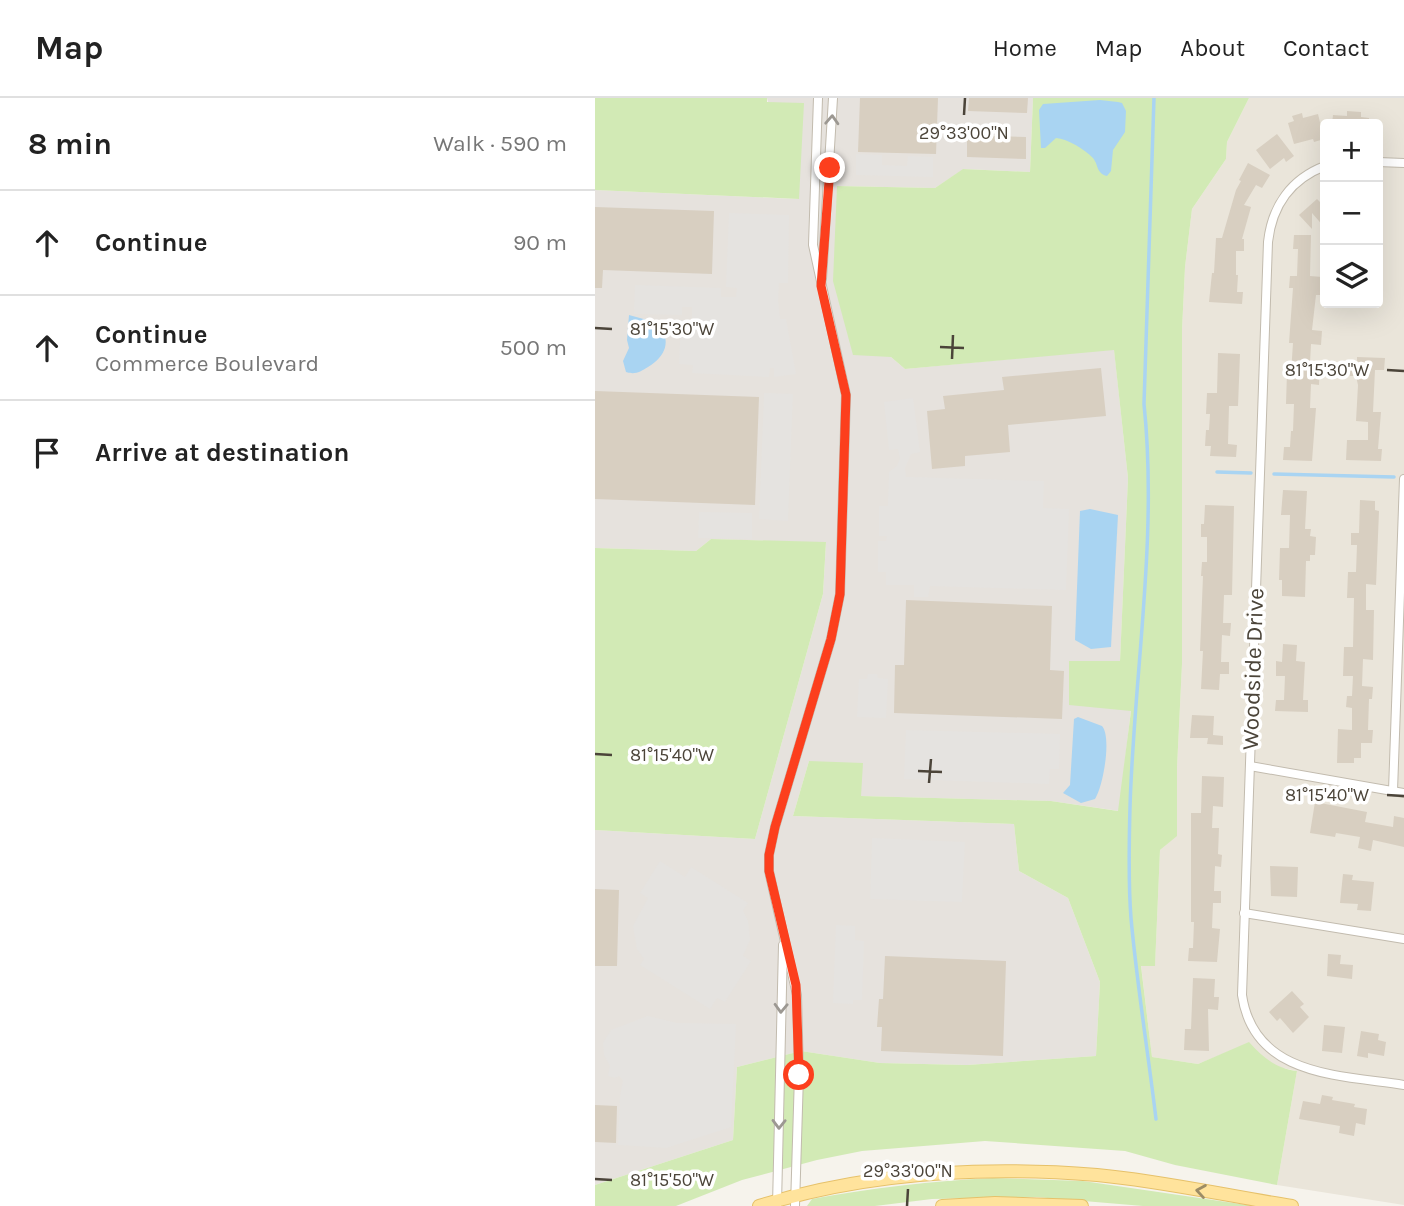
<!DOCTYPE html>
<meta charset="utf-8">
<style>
:root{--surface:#fff;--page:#f6f6f6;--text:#222;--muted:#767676;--line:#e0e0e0}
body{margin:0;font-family:Karla,sans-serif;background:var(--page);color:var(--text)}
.controls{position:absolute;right:21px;top:21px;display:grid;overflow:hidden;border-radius:7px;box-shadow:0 7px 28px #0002}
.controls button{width:63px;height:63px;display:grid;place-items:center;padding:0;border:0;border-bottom:2px solid var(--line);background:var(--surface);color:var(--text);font:35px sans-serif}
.stop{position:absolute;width:21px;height:21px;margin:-16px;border:5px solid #fc3f1d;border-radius:50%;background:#fff}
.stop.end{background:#fc3f1d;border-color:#fff;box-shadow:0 2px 7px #0008}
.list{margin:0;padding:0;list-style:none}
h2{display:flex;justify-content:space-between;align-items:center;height:91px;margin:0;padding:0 28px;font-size:30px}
h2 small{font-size:23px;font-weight:400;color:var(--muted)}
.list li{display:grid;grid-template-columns:46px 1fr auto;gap:21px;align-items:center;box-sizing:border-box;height:105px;padding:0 28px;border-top:2px solid var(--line)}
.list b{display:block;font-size:26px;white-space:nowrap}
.list p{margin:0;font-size:23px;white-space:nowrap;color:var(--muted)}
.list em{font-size:23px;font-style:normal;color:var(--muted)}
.icon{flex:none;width:38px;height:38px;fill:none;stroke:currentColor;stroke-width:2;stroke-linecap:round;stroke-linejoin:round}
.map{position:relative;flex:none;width:809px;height:1108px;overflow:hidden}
header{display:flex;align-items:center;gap:42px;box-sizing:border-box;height:98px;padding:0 35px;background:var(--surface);border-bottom:2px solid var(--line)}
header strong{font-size:33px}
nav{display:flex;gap:38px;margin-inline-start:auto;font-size:24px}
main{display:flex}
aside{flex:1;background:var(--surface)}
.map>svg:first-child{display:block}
</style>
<header>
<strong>Map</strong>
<nav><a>Home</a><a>Map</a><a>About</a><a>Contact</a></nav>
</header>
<main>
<aside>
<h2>8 min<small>Walk · 590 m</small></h2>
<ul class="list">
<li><svg class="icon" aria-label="ahead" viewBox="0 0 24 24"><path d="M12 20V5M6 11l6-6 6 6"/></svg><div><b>Continue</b></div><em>90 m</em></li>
<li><svg class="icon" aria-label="ahead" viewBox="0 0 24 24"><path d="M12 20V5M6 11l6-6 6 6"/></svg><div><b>Continue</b><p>Commerce Boulevard</p></div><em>500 m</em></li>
<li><svg class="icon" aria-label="arrive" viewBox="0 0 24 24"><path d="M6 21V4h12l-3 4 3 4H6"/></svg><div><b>Arrive at destination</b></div></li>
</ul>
</aside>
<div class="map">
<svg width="809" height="1108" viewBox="0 0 809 1108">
<rect width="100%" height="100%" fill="#f6f3ec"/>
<!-- residential -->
<path fill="#eae5da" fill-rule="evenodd" d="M654,0H809V1107L682,1087L702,973L683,969L668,960L654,945L603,966L557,959L546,867H560L565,752L582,737V670L587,566V232L590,169L597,111L631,61L632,44ZM730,26H783V205H730Z"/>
<!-- industrial -->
<polygon fill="#e6e2dd" points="172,0 438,0 435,74 369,71 340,90 242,88 296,259 310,271 519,251 533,380 525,564 474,606 536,612 524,713 456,703 265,698 214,663 198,718 419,726 424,773 473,800 505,884 501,958 372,967 285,965 206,953 142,969 138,1042 0,1087 0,732 160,741 228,496 231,445 116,441 101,453 0,450 0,92 203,101"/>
<!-- green -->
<g fill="#d2eab5">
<polygon points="0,0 172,0 172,4 209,5 204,101 0,92"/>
<path d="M438,0H654L632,44L631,61L597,111L590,169L587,232V566L582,670V738L565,752L560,868H546L557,959L603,966L654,944C668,960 681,970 702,973L682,1087L580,1067L530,1053L390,1043L267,1053L222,1062L147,1082L81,1108H0V1087L138,1042L142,969L206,953L285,965L372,967L501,958L505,884L473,800L424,773L419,726L198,718L214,663L268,665L266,698L456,703L523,713L536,613L474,607V563H525L533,380L519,252L310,271L296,259L258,257L238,183L242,88L340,90L368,71L435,74Z"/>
<polygon points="116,441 231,444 228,496 160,741 0,732 0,450 101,453"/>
<path d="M398,1080L488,1083L659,1108H548L441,1099L337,1101L280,1108H212L217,1101C277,1090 337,1083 398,1080Z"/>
</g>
<!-- parking -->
<g fill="#e5e3e0">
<polygon points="261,56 287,57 287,67 312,68 313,58 338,59 338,79 261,77"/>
<polygon points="134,115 194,117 193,185 184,185 183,202 185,221 191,221 201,276 179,279 179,270 175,270 174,279 97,275 98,267 84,266 86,222 97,222 97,209 87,209 87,217 39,216 40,187 126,190 126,199 141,199 142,190 131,189"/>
<polygon points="169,295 198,296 193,423 164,421"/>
<polygon points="318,300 325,354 316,356 310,370 311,379 449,383 448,410 474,411 471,492 335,488 333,499 319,499 319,487 291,487 291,474 283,474 283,443 291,443 292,438 284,438 284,408 293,408 294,374 302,368 305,360 303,351 294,352 289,304"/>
<polygon points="104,414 157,415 157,441 103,440"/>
<polygon points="273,576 282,576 283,580 293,581 291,620 262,619 264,581 272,581"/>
<polygon points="311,632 465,636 464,671 455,671 454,686 309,681"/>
<polygon points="277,740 370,744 367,804 275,801"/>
<polygon points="65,763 90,779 96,769 153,805 148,813 153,823 155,842 148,858 156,863 130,904 122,900 115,911 45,867 49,861 42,851 38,828 53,800 45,795"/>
<polygon points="241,827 260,828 260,842 269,843 267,902 258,902 258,906 238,905"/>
<polygon points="53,918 82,925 141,926 136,1029 71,1050 23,1047 25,999 28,982 24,978 20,980 13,978 15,968 9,957 8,945 16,932"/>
</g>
<!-- water -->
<g fill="#a9d4f2">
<path d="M505,2L523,4L527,5L531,13L530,34L518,52L516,73L512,78C501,75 504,68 498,60C489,51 473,41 461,40L450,50H446L444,12L448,6Z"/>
<path d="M34,217L63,225C77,243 71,258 53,269C45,274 40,277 31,274L28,263L34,250L32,242Z"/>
<polygon points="495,411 523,417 516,549 496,551 480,542 485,413"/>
<path d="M483,619L507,628C517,639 508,689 500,701L486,705L468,695L475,687L479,621Z"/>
</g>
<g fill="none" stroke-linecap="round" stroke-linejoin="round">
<!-- stream -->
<g stroke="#a9d4f2" stroke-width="3.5">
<path d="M559,0L549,306C563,440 539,575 535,709C534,746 533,783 536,820C542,887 553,954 561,1021"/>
<polyline points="622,374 656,375"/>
<polyline points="679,376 799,379"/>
</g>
</g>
<!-- building -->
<g fill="#d8cfc1">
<polygon points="265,0 343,0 341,56 263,54"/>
<polygon points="374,0 433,0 432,15 373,13"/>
<polygon points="752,13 766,14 766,19 774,20 774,26 737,26 738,17 752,18"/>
<polygon points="707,15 708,20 723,16 729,41 719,44 718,41 699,46 693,25 699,23 697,18"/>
<polygon points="682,36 699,58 691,64 689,60 675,71 661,52"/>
<polygon points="372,37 431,39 431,61 372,59"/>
<polygon points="653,65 675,77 667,90 661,87 649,107 656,109 647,141 649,141 649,153 641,153 641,177 643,177 642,194 648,194 647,206 614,204 617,175 619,175 621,140 627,140 641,92 646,83 644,82"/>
<polygon points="722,101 726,105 730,101 730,130 717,115 717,131 704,117"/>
<polygon points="0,109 119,113 117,176 8,172 7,190 0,190"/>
<polygon points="699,137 716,137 715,178 727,179 726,197 721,197 717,232 727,233 726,247 716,246 715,265 725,266 724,287 716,286 715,310 721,310 717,363 688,362 689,349 695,349 696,333 698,333 699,306 691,306 692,274 696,275 698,245 694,245 698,190 694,190 695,178 702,178 703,151 698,151"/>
<polygon points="623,255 645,256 643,308 634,308 633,346 642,347 641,359 615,358 616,348 610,348 611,332 614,332 615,316 611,316 612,295 622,295"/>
<polygon points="762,259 790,260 789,272 780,272 778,314 786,314 783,351 787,351 786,363 751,362 752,342 773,342 773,324 761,323 763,287 761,278 755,278 755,266 762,267"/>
<polygon points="506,270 511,318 413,327 415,354 370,358 370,368 337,371 332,313 350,311 348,298 409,292 407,279"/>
<polygon points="0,293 164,299 160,407 0,401"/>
<polygon points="688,392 712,393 710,431 716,431 715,438 721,439 720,457 715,457 715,463 711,463 710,499 687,498 687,482 684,482 685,450 694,450 695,417 686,417"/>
<polygon points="765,402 780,403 780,412 784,413 781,487 771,486 771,512 779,512 778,562 768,561 767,588 778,589 777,601 774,601 773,632 778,632 777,645 766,645 766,660 759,660 759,665 742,665 743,631 757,632 757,610 751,609 752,598 757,598 758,578 748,578 749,549 758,549 759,500 752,500 753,474 761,474 762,447 756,447 756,435 764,435"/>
<polygon points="610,407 639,408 637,497 629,497 628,525 636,525 635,538 627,537 626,564 634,564 634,576 625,576 624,592 606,591 608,553 605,553 608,478 606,478 607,464 612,464 612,439 606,439 606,426 609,426"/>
<polygon points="311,502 457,508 455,572 469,573 467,621 299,615 300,567 309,567"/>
<polygon points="688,546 702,547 701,563 710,564 708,602 713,602 713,614 680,613 681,602 689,602 690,578 681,578 681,563 687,564"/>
<polygon points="597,617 619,618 618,637 628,638 628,647 612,646 613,640 595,640"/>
<polygon points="607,678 629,679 628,709 618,708 617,730 624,730 623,756 627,757 626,769 620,768 619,793 626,793 626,805 618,805 617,830 625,831 622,864 593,863 594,850 598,850 599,824 596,824 596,715 606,715"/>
<polygon points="720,704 772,714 770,724 798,729 799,718 809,720 809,749 778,742 776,753 763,750 765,739 741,735 740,739 715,735"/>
<polygon points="675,768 703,769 702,799 676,798"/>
<polygon points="748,776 758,777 757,782 779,784 776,813 762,812 763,806 745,805"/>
<polygon points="0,791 24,792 22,868 0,868"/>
<polygon points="733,856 746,857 745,866 758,867 757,881 732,878"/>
<polygon points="290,858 411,863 408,958 286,953 287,929 282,929 284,901 288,901"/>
<polygon points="598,880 620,881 619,899 624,899 623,912 613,911 614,953 589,952 590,931 596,931"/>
<polygon points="697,893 709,906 705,909 714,919 698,935 685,920 682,923 674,914"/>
<polygon points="729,927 750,929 747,955 727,953"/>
<polygon points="766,933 784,936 783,942 791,944 789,958 773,955 773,960 762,958"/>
<polygon points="727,997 738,999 737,1002 760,1006 759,1009 772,1011 770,1027 761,1025 759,1038 744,1035 745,1028 704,1021 708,1003 725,1006"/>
<polygon points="0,1007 22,1008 21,1045 0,1044"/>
</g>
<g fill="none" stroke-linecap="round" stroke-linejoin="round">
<!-- street casing -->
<g stroke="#c2bbae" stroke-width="10">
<g id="street">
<polyline points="783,64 809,65"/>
<path d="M730,68C696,81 677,108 673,144L647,897C659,979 745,977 809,987"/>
<polyline points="227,181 238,0"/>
<polyline points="655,668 809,695"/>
<polyline points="798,693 809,381"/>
<polyline points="649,815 809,841"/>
<polyline points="182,1107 188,847"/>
<polyline points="200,1108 204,977 202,897 174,773 174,757 180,729 236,541 245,496 251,297 218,147 223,0"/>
</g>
</g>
<!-- primary casing -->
<g stroke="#e6c16a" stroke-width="14">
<g id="primary">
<path d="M164,1108C273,1074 389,1068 502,1077C567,1083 633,1098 697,1108"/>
<polyline points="347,1108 400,1105 487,1108"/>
</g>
</g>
<!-- street -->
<use href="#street" stroke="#fff" stroke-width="8"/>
<!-- primary -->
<use href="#primary" stroke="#ffe39c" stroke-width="12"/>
</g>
<!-- one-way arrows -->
<defs><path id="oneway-chevron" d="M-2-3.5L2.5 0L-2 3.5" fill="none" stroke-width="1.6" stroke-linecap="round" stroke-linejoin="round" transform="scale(1.75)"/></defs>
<g stroke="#9c9892">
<use href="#oneway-chevron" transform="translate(237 22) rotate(-87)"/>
<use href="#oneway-chevron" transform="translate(186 910) rotate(92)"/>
<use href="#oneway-chevron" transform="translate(184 1026) rotate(91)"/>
</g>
<use stroke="#9c8c66" href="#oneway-chevron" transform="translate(606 1093) rotate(-171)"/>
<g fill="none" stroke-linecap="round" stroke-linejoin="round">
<!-- route -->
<polyline stroke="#fc3f1d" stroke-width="9" points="204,977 201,887 174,773 174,757 180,729 236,541 245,496 251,297 226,188 235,70"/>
</g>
<!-- ticks -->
<path fill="none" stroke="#4b4439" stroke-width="2.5" d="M369,17L370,0M0,230L17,231M345,249L369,250M357,261L358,237M792,272L809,273M0,656L17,657M323,673L347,674M334,685L336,661M792,697L809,698M0,1081L17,1082M312,1108L313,1091"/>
<g text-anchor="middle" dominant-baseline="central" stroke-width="7" stroke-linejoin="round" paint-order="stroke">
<!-- street labels -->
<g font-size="23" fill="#4b4439" stroke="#fff">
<text transform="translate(658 571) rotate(-88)">Woodside Drive</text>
</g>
</g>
<g font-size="18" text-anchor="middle" fill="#4b4439" stroke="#fff" stroke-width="7" stroke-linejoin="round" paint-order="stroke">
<text x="369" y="41">29°33'00"N</text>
<text x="77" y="237">81°15'30"W</text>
<text x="732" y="278">81°15'30"W</text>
<text x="77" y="663">81°15'40"W</text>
<text x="732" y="703">81°15'40"W</text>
<text x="313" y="1079">29°33'00"N</text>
<text x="77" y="1088">81°15'50"W</text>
</g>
</svg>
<div class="controls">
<button>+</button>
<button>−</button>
<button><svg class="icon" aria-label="layers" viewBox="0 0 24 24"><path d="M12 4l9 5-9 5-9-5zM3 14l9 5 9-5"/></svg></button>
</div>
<div class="stop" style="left:204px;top:977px"></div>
<div class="stop end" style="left:235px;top:70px"></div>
</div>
</main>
